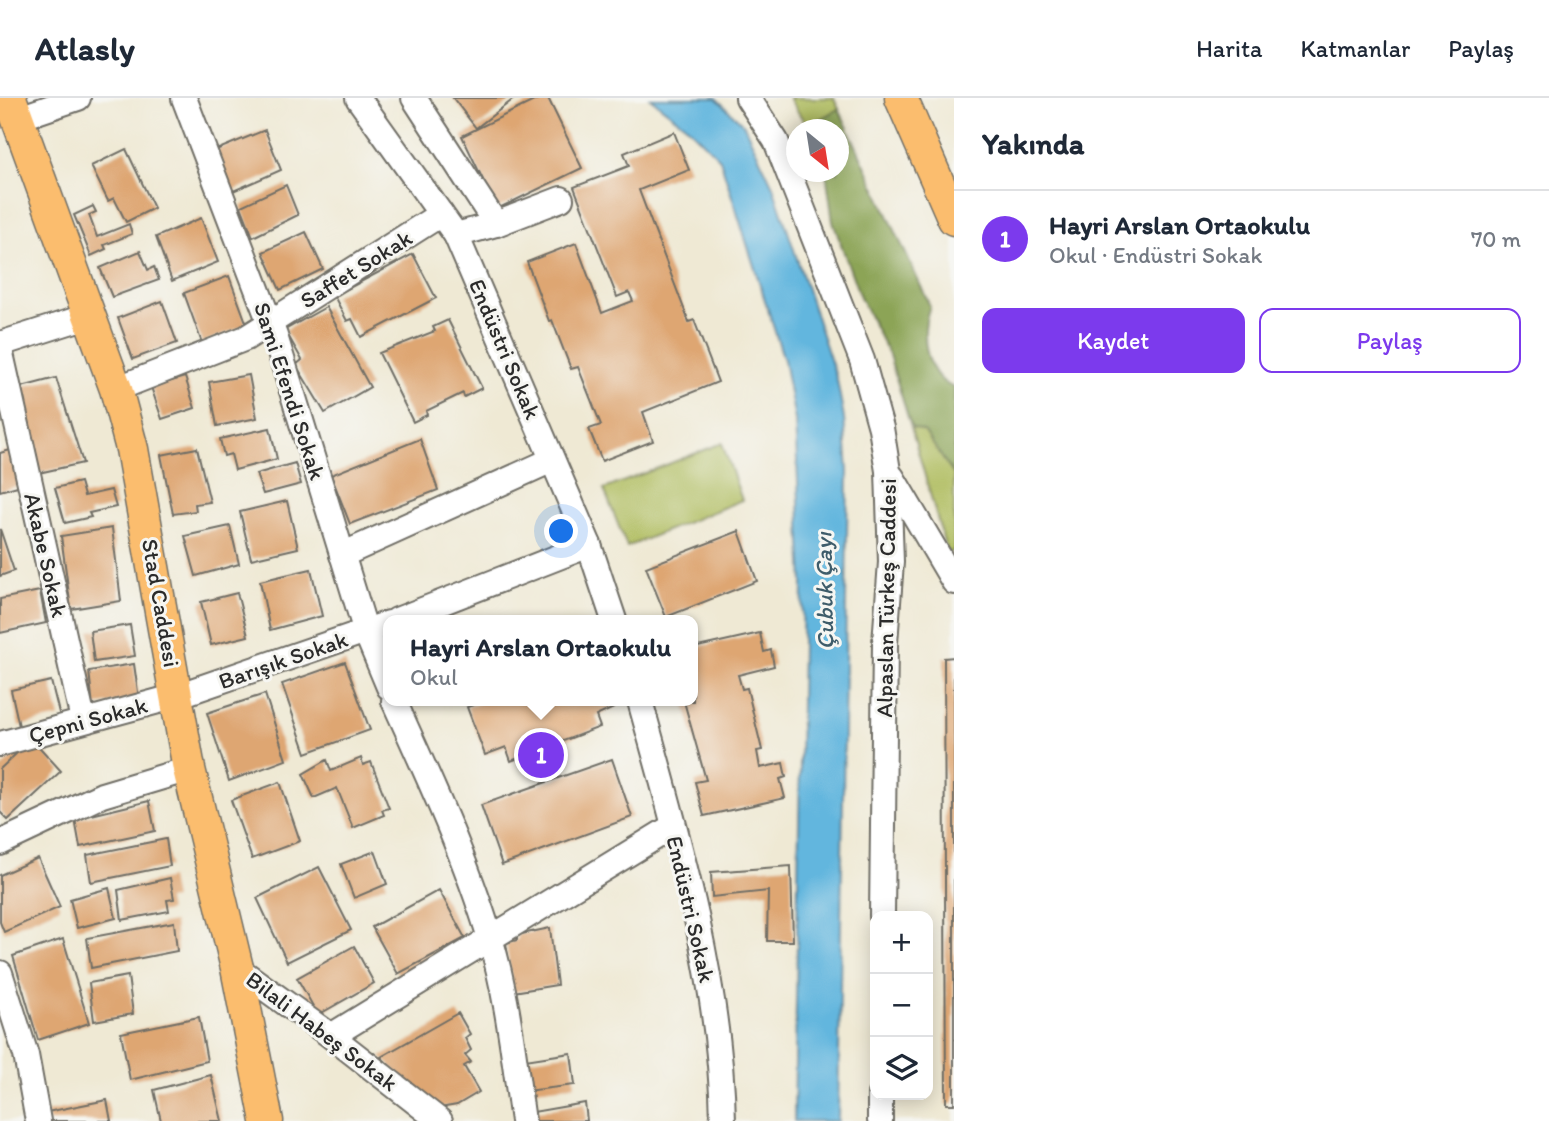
<!DOCTYPE html>
<html lang="tr">
<meta charset="utf-8">
<style>
:root{--surface:#fff;--page:#f6f6f7;--text:#1f2937;--muted:#747a83;--line:#e0e1e3;--accent:#7c3aed}
body{margin:0;font-family:Itim,sans-serif;background:var(--page);color:var(--text)}
.controls{position:absolute;right:21px;bottom:21px;display:grid;overflow:hidden;border-radius:14px;box-shadow:0 4px 18px #0003}
.controls button{width:63px;height:63px;display:grid;place-items:center;padding:0;border:0;border-bottom:2px solid var(--line);background:var(--surface);color:var(--text);font:35px sans-serif}
.compass{position:absolute;left:786px;top:21px;width:63px;height:63px;border-radius:50%;background:var(--surface);box-shadow:0 4px 18px #0003;rotate:150deg}
.you{position:absolute;left:562px;top:434px;width:24px;height:24px;margin:-18px;border:5px solid #fff;border-radius:50%;background:#1a73e8;box-shadow:0 0 0 10px #1a73e833}
.badge{display:grid;place-items:center;width:46px;height:46px;border-radius:50%;background:var(--accent);color:#fff;font-size:23px;font-weight:700}
.pin{position:absolute;translate:-50% -50%;border:4px solid #fff;box-shadow:0 2px 7px #0006}
.popup{position:absolute;left:383px;top:517px;width:315px;height:91px;box-sizing:border-box;display:grid;place-content:center;border-radius:14px;background:var(--surface);filter:drop-shadow(0 2px 5px #0005);font-size:23px;white-space:nowrap;color:var(--muted)}
.popup b{font-size:26px;color:var(--text)}
.popup::after{content:'';position:absolute;left:50%;top:100%;margin-left:-14px;border:14px solid transparent;border-top-color:var(--surface)}
.list{margin:0;padding:0;list-style:none}
h2{display:flex;justify-content:space-between;align-items:center;height:91px;margin:0;padding:0 28px;font-size:30px}
h2 small{font-size:23px;font-weight:400;color:var(--muted)}
.list li{display:grid;grid-template-columns:46px 1fr auto;gap:21px;align-items:center;box-sizing:border-box;height:98px;padding:0 28px;border-top:2px solid var(--line)}
.list b{display:block;font-size:26px;white-space:nowrap}
.list p{margin:0;font-size:23px;white-space:nowrap;color:var(--muted)}
.list em{font-size:23px;font-style:normal;color:var(--muted)}
.actions{display:flex;gap:14px;padding:21px 28px}
.actions a{flex:1;padding:16px 0;border:2px solid var(--accent);border-radius:14px;text-align:center;font-size:24px;color:var(--accent)}
.actions .main{background:var(--accent);color:#fff}
.icon{flex:none;width:38px;height:38px;fill:none;stroke:currentColor;stroke-width:2;stroke-linecap:round;stroke-linejoin:round}
.map{position:relative;flex:none;width:954px;height:1023px;overflow:hidden}
header{display:flex;align-items:center;gap:42px;box-sizing:border-box;height:98px;padding:0 35px;background:var(--surface);border-bottom:2px solid var(--line)}
header strong{font-size:33px}
nav{display:flex;gap:38px;margin-inline-start:auto;font-size:24px}
main{display:flex}
aside{flex:1;background:var(--surface)}
.map>svg:first-child{display:block}
</style>
<header>
<strong>Atlasly</strong>
<nav><a>Harita</a><a>Katmanlar</a><a>Paylaş</a></nav>
</header>
<main>
<div class="map">
<svg width="954" height="1023" viewBox="0 0 954 1023">
<rect width="100%" height="100%" fill="#f6f6f2"/>
<filter id="ink" filterUnits="userSpaceOnUse"><feTurbulence type="fractalNoise" baseFrequency=".0143" numOctaves="2"/><feDisplacementMap in="SourceGraphic" scale="14" xChannelSelector="R" yChannelSelector="G"/><feConvolveMatrix kernelMatrix="1 2 1 2 8 2 1 2 1" color-interpolation-filters="sRGB"/></filter>
<filter id="wash" filterUnits="userSpaceOnUse"><feTurbulence type="fractalNoise" baseFrequency=".00686" numOctaves="4" result="noise"/><feDisplacementMap in="SourceGraphic" scale="28" xChannelSelector="R" yChannelSelector="G"/><feGaussianBlur stdDeviation="1.57" result="paint"/><feColorMatrix in="noise" values="0 0 0 0 0 0 0 0 0 0 0 0 0 0 0 0 0 1.4 0 .05"/><feComposite in="paint" operator="in"/></filter>
<g filter="url(#wash)">
<rect width="100%" height="100%" fill="#efe9d4"/>
<!-- green -->
<g fill="#b0bd60" stroke="#6e7446" stroke-width="2">
<polygon points="789,0 834,0 839,11 807,28"/>
<polygon points="911,329 924,333 954,377 954,453 947,455"/>
<polygon points="722,345 742,402 627,449 604,391"/>
</g>
<!-- forest -->
<path fill="#8ca456" stroke="#5c6840" stroke-width="2" d="M839,11L930,208C920,235 924,277 954,290V377L924,333L911,329L889,257L860,199L833,124L826,74H838V32L808,31L807,28Z"/>
<!-- water -->
<polygon fill="#62b6de" stroke="#467084" stroke-width="2" points="650,0 716,0 744,27 773,88 837,282 844,320 848,373 838,1023 794,1023 803,485 795,322 784,262 720,61 689,30"/>
<g id="blocks">
<!-- building -->
<g fill="#dea672">
<polygon points="453,0 515,0 476,30"/>
<polygon points="540,0 548,0 582,70 497,111 462,38"/>
<polygon points="265,32 281,72 231,94 216,52"/>
<polygon points="674,34 689,72 639,92 689,224 694,222 718,284 643,314 653,343 602,363 589,331 601,327 578,269 571,271 552,222 549,223 527,164 576,145 602,215 633,203 629,194 617,199 574,89 629,68 624,55"/>
<polygon points="126,51 154,110 126,124 114,100 108,103 91,68"/>
<polygon points="286,87 298,117 253,139 241,108"/>
<polygon points="93,108 96,114 89,117 97,139 129,126 132,136 104,147 106,151 91,158 74,117"/>
<polygon points="201,120 218,164 172,183 156,139"/>
<polygon points="306,134 323,171 280,192 263,154"/>
<polygon points="140,153 148,172 154,169 159,182 112,199 100,170"/>
<polygon points="413,156 436,200 361,239 352,221 347,223 334,198"/>
<polygon points="229,178 247,227 202,245 184,195"/>
<polygon points="162,203 177,245 133,261 118,220"/>
<polygon points="326,209 370,289 325,315 296,267 302,262 285,232"/>
<polygon points="448,222 482,290 464,299 463,295 426,313 427,317 413,324 379,255 435,233 433,229"/>
<polygon points="249,277 257,320 217,328 209,284"/>
<polygon points="185,279 195,310 162,321 151,289"/>
<polygon points="56,280 83,365 34,376 14,291"/>
<polygon points="270,330 277,361 235,372 231,356 224,358 220,341"/>
<polygon points="420,341 438,392 350,426 331,377"/>
<polygon points="17,350 28,385 0,393 0,355"/>
<polygon points="197,350 210,404 195,406 196,413 173,416 161,357"/>
<polygon points="295,365 301,386 263,396 256,376"/>
<polygon points="80,384 84,398 111,392 116,409 89,415 91,419 65,425 55,390"/>
<polygon points="287,403 298,450 251,461 240,414"/>
<polygon points="230,428 239,466 196,478 185,438"/>
<polygon points="112,430 121,503 71,511 61,438"/>
<polygon points="0,431 14,473 0,478"/>
<polygon points="739,433 757,483 666,519 646,469"/>
<polygon points="311,471 322,518 270,532 260,483"/>
<polygon points="40,493 46,525 0,535 0,501"/>
<polygon points="237,495 248,538 211,547 201,504"/>
<polygon points="130,527 135,558 94,564 90,533"/>
<polygon points="760,535 764,554 771,552 774,568 738,577 742,591 747,590 762,652 757,653 760,670 783,665 786,679 780,681 785,700 704,718 695,684 706,682 685,607 686,603 693,603 693,550"/>
<polygon points="954,559 954,1006 946,1006 944,560"/>
<polygon points="345,564 370,632 306,655 282,586"/>
<polygon points="134,566 139,601 93,608 89,573"/>
<polygon points="51,583 60,619 19,628 11,592"/>
<polygon points="265,596 286,662 229,683 207,615"/>
<polygon points="485,603 614,603 616,609 596,618 600,629 511,663 506,649 485,657 467,609"/>
<polygon points="32,641 61,673 8,722 0,714 0,671"/>
<polygon points="361,660 363,667 371,664 389,710 382,712 384,717 353,730 337,690 314,700 303,676 327,662 331,673"/>
<polygon points="612,661 632,719 502,767 481,707"/>
<polygon points="280,684 300,743 252,761 231,702"/>
<polygon points="149,703 155,733 80,749 75,721"/>
<polygon points="166,741 170,768 91,784 87,757"/>
<polygon points="375,753 387,786 354,800 341,766"/>
<polygon points="38,760 60,809 4,834 0,824 0,777"/>
<polygon points="791,768 793,843 767,843 768,793 712,799 711,774"/>
<polygon points="319,769 351,832 287,864 257,800"/>
<polygon points="170,780 174,801 167,802 169,813 122,822 118,792"/>
<polygon points="109,790 116,820 77,830 70,801"/>
<polygon points="439,792 465,840 398,876 372,829"/>
<polygon points="174,824 177,853 91,870 87,840"/>
<polygon points="550,830 557,887 513,894 506,845 517,842 517,837"/>
<polygon points="63,841 89,925 38,942 13,858"/>
<polygon points="354,848 374,885 318,917 297,880"/>
<polygon points="128,878 133,916 94,923 89,885"/>
<polygon points="458,915 470,936 465,940 471,952 465,957 471,964 464,968 479,994 457,1007 434,1011 381,959"/>
<polygon points="199,919 207,963 130,982 121,935"/>
<polygon points="571,955 575,987 527,993 525,962"/>
<polygon points="211,977 222,1023 161,1023 154,992"/>
<polygon points="107,1002 111,1023 49,1023 47,1014"/>
<polygon points="585,1005 587,1023 534,1023 533,1014"/>
</g>
</g>
</g>
<g filter="url(#ink)">
<use href="#blocks" fill-opacity="0" stroke="#706e66" stroke-width="2"/>
<g fill="none" stroke-linecap="round" stroke-linejoin="round">
<!-- minor casing -->
<g stroke="#706e66" stroke-width="28">
<g id="minor">
<polyline points="184,0 275,238 366,534 389,589"/>
<polyline points="358,0 456,137 589,447 614,522"/>
<polyline points="414,0 496,126"/>
<polyline points="748,0 776,43 862,262 881,330 888,373 891,464 885,545 882,818"/>
<polyline points="19,20 78,0"/>
<polyline points="456,137 496,126 561,101"/>
<polyline points="0,246 91,217"/>
<polyline points="0,251 83,622"/>
<polyline points="116,291 246,240 441,116"/>
<polyline points="892,379 954,484"/>
<polyline points="342,457 552,362"/>
<polyline points="397,522 589,447"/>
<path d="M394,603C429,680 465,758 490,840C508,899 514,962 523,1023"/>
<path d="M640,603C677,735 721,886 723,1023"/>
<polyline points="0,646 177,598 389,525"/>
<polyline points="0,745 102,697 189,671"/>
<polyline points="237,870 331,938 440,1023"/>
<polyline points="0,875 26,957 38,1023"/>
<polyline points="331,938 672,729"/>
<polyline points="880,1023 880,997"/>
</g>
</g>
<!-- major casing -->
<g stroke="#706e66" stroke-width="35">
<g id="major">
<polyline points="10,0 116,291 132,351 189,671 237,870 267,1023"/>
<polyline points="901,0 954,121"/>
</g>
</g>
<!-- minor -->
<use href="#minor" stroke="#fff" stroke-width="24"/>
<!-- major -->
<use href="#major" stroke="#fbbd6e" stroke-width="32"/>
</g>
</g>
<g text-anchor="middle" dominant-baseline="central" stroke-width="6" stroke-linejoin="round" paint-order="stroke">
<!-- street labels -->
<g font-size="23" fill="#2b2b2b" stroke="#f6f6f2">
<text transform="translate(356 171) rotate(-32)">Saffet Sokak</text>
<text transform="translate(505 251) rotate(67)">Endüstri Sokak</text>
<text transform="translate(290 293) rotate(72)">Sami Efendi Sokak</text>
<text transform="translate(46 457) rotate(77)">Akabe Sokak</text>
<text transform="translate(886 500) rotate(-89)">Alpaslan Türkeş Caddesi</text>
<text transform="translate(161 505) rotate(80)">Stad Caddesi</text>
<text transform="translate(283 562) rotate(-19)">Barışık Sokak</text>
<text transform="translate(88 622) rotate(-15)">Çepni Sokak</text>
<text transform="translate(691 811) rotate(77)">Endüstri Sokak</text>
<text transform="translate(322 933) rotate(37)">Bilali Habeş Sokak</text>
</g>
<!-- water labels -->
<g font-size="24" font-style="italic" fill="#3e5c6a" stroke="#f6f6f2">
<text transform="translate(824 493) rotate(-91)">Çubuk Çayı</text>
</g>
</g>
</svg>
<div class="controls">
<button>+</button>
<button>−</button>
<button><svg class="icon" aria-label="layers" viewBox="0 0 24 24"><path d="M12 4l9 5-9 5-9-5zM3 14l9 5 9-5"/></svg></button>
</div>
<svg class="compass" viewBox="-18 -18 36 36"><path d="M0-13l5 13h-10z" fill="#e53935"/><path d="M0 13l5-13h-10z" fill="#747a83"/></svg>
<div class="you"></div>
<div class="pin badge" style="left:541px;top:657px">1</div>
<div class="popup"><b>Hayri Arslan Ortaokulu</b>Okul</div>
</div>
<aside>
<h2>Yakında<small></small></h2>
<ul class="list">
<li><span class="badge">1</span><div><b>Hayri Arslan Ortaokulu</b><p>Okul · Endüstri Sokak</p></div><em>70 m</em></li>
</ul>
<div class="actions"><a class="main">Kaydet</a><a>Paylaş</a></div>
</aside>
</main>
